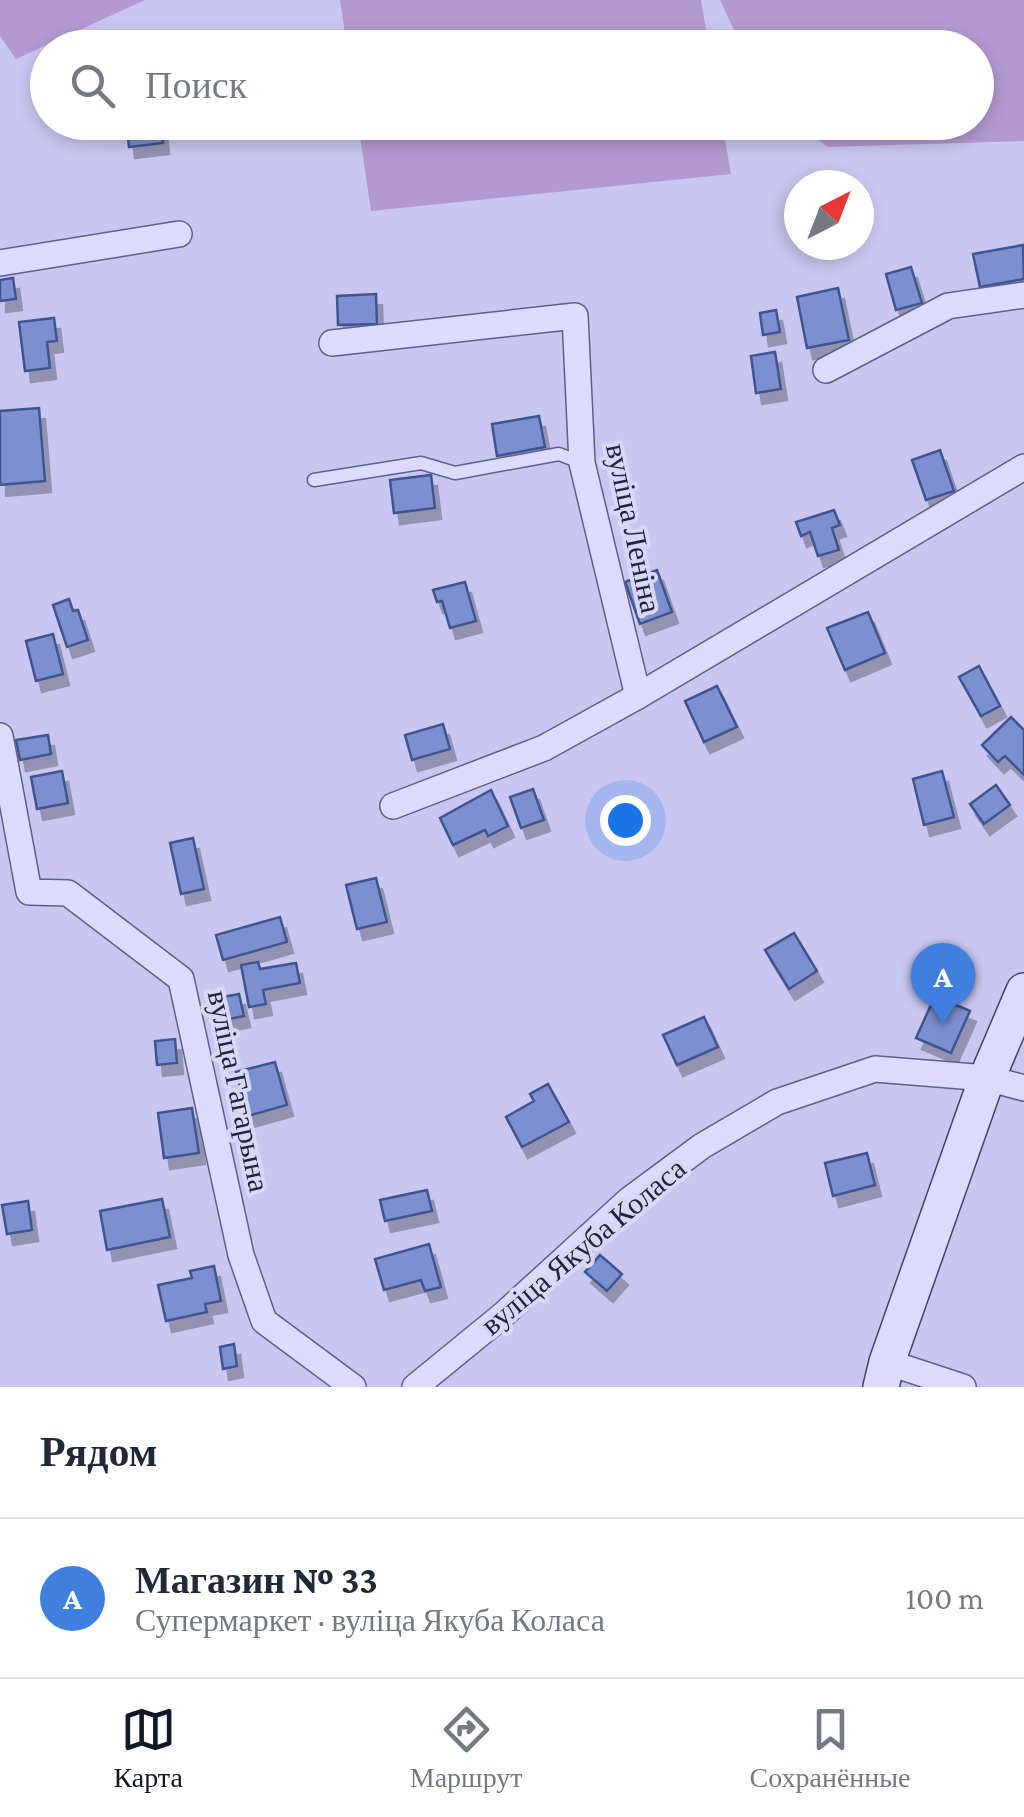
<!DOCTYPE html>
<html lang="ru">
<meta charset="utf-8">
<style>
:root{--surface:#fff;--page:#f2f2f3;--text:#1f2937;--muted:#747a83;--line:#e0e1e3;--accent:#111827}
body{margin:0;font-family:"Crimson Pro",serif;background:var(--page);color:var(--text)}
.compass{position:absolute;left:784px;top:170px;width:90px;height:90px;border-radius:50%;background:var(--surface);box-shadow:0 5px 15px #0003;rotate:42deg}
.you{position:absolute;left:625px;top:820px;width:35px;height:35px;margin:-25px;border:8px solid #fff;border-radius:50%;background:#1a73e8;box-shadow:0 0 0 15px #1a73e833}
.badge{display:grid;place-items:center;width:65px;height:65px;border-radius:50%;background:var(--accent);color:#fff;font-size:32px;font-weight:700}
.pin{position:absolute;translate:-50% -82px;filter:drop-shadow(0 2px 5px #0008)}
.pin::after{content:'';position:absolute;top:52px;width:35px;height:30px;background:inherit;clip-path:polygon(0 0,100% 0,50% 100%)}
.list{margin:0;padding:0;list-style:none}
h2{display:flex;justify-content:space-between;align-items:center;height:130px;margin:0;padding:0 40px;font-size:42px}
h2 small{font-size:32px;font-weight:400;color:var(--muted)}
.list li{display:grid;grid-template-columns:65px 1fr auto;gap:30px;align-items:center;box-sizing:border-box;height:160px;padding:0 40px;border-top:2px solid var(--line)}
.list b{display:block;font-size:38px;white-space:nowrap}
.list p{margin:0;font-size:32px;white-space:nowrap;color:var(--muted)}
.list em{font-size:32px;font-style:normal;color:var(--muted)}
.icon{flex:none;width:55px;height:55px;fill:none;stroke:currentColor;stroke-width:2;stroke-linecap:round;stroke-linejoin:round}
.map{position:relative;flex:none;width:1024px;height:1387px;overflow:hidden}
.search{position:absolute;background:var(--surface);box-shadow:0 5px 15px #0003;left:30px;right:30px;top:30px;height:110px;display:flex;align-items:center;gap:25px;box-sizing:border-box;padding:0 35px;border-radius:55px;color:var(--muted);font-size:38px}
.sheet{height:290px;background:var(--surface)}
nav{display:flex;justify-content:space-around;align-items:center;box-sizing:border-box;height:140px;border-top:2px solid var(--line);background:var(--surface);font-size:28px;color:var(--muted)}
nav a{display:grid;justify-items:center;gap:5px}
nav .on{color:var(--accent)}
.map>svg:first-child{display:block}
</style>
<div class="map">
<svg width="1024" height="1387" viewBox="0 0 1024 1387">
<defs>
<filter id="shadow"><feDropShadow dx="6" dy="11" stdDeviation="0" flood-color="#0004"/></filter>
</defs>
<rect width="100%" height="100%" fill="#c9c7f1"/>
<!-- green -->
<g fill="#b399d0">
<polygon points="0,0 145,0 16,59 0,36"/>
<polygon points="340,0 701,0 709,47 347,47"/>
<polygon points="720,0 1024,0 1024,141 828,147 795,123 976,122 976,48 742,47"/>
<polygon points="358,123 722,123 731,174 371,211"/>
</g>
<!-- building -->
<g fill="#7b90d1" stroke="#3f548f" stroke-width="2.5" filter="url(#shadow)">
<polygon points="126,122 161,122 163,143 129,147"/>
<polygon points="1023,245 1024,279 980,287 973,254"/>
<polygon points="911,267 922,303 896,310 886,274"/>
<polygon points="13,278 16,299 0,301 0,280"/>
<polygon points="838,288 849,340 807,348 797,297"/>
<polygon points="376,294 377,324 338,325 337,296"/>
<polygon points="776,310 780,332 763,335 760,313"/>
<polygon points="54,318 57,341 47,342 50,368 25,371 19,322"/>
<polygon points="775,352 781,389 756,393 751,356"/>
<polygon points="39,408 45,481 0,485 0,411"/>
<polygon points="539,416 545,447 497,456 492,424"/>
<polygon points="940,450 954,491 926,500 912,460"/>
<polygon points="431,475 435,508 394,513 390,480"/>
<polygon points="834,510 840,525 832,528 839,550 818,556 810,532 801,536 796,522"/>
<polygon points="657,570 672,612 640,624 625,582"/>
<polygon points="465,582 476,621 450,628 442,601 437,602 433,590"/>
<polygon points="69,599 73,611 78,610 88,640 67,647 53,605"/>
<polygon points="868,612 885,653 845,670 827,628"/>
<polygon points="53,634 63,674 36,681 26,641"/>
<polygon points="979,666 1000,706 981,716 959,677"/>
<polygon points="717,686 737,727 704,742 685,701"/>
<polygon points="1011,717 1024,730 1024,775 1005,756 998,762 982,745"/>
<polygon points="443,724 450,749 412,760 405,735"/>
<polygon points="48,735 51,754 20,760 16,740"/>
<polygon points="62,771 68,803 37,809 31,777"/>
<polygon points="942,771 954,817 924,825 913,779"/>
<polygon points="996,785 1010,805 984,824 970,804"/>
<polygon points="533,789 544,820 521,828 510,797"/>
<polygon points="491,790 508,826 488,836 485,830 453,845 440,818"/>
<polygon points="193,838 204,889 181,894 170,843"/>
<polygon points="376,878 387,922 357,929 346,885"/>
<polygon points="280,917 287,942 223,960 216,935"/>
<polygon points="794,933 817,971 789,989 765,950"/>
<polygon points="258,962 260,969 296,963 300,983 263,990 266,1004 249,1007 241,965"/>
<polygon points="239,994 244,1016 215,1022 211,999"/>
<polygon points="935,996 970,1011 951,1053 916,1038"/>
<polygon points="704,1017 718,1047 677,1065 663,1035"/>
<polygon points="175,1039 177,1063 157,1065 155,1041"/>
<polygon points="275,1062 287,1105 248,1116 236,1072"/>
<polygon points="548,1084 569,1122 522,1147 506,1117 534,1101 530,1094"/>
<polygon points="192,1108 199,1153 164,1158 158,1113"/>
<polygon points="867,1153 875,1185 833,1196 825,1163"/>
<polygon points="427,1190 432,1211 385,1221 380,1200"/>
<polygon points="162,1199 170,1237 107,1250 100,1211"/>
<polygon points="28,1201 32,1230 7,1234 2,1205"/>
<polygon points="429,1244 441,1287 425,1291 421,1280 384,1290 375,1259"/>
<polygon points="600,1255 622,1274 607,1291 585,1272"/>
<polygon points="214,1266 221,1301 205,1304 207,1312 166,1321 158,1285 192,1278 190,1271"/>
<polygon points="234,1344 237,1366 223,1369 220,1347"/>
</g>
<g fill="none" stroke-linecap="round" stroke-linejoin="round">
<!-- lane casing -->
<g stroke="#5b618e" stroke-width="15">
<polyline id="lane" points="314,480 421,463 455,473 559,454 582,463"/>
</g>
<!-- street casing -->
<g stroke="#5b618e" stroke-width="28">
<g id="street">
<polyline points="0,263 179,234"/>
<polyline points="332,343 575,316 582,463 638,696"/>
<polyline points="826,370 948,306 1024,295"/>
<polyline points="0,736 29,892 68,893 181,979 241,1255 264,1321 353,1387"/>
<polyline points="393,806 544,748 638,696 1024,467"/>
<polyline points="887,1362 963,1387"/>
<polyline points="415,1387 503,1315 629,1200 702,1146 777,1102 875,1069 987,1078 1024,1088"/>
</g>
</g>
<!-- secondary casing -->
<g stroke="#3e4670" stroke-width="38">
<polyline id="secondary" points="881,1387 887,1362 987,1078 1024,991"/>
</g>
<!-- lane -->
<use href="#lane" stroke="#dcdbfb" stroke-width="12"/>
<!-- street -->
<use href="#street" stroke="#dcdbfb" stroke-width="25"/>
<!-- secondary -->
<use href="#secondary" stroke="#dcdbfb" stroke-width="35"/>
</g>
<g text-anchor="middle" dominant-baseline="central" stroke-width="8" stroke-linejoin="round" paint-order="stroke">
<!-- street labels -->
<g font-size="30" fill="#1f243e" stroke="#d9d7f8">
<text transform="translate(634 528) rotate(78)">вуліца Леніна</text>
<text transform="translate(239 1091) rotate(78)">вуліца Гагарына</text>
<text transform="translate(583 1246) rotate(-40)">вуліца Якуба Коласа</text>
</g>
</g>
</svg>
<svg class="compass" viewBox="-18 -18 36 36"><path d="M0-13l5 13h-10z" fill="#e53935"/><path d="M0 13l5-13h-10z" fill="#747a83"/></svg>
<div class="you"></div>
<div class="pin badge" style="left:943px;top:1025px;background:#3f7fe0">A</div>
<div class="search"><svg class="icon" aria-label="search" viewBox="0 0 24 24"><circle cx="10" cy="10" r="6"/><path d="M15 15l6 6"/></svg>Поиск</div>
</div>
<section class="sheet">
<h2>Рядом<small></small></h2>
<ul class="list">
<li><span class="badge" style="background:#3f7fe0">A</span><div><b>Магазин № 33</b><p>Супермаркет · вуліца Якуба Коласа</p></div><em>100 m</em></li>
</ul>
</section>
<nav>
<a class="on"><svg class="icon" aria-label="map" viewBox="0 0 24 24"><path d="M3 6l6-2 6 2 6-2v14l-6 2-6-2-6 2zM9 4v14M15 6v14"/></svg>Карта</a>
<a><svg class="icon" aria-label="directions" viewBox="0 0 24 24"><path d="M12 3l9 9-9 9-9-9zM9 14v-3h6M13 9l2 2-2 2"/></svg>Маршрут</a>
<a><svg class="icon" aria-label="saved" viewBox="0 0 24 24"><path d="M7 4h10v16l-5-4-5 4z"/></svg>Сохранённые</a>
</nav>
